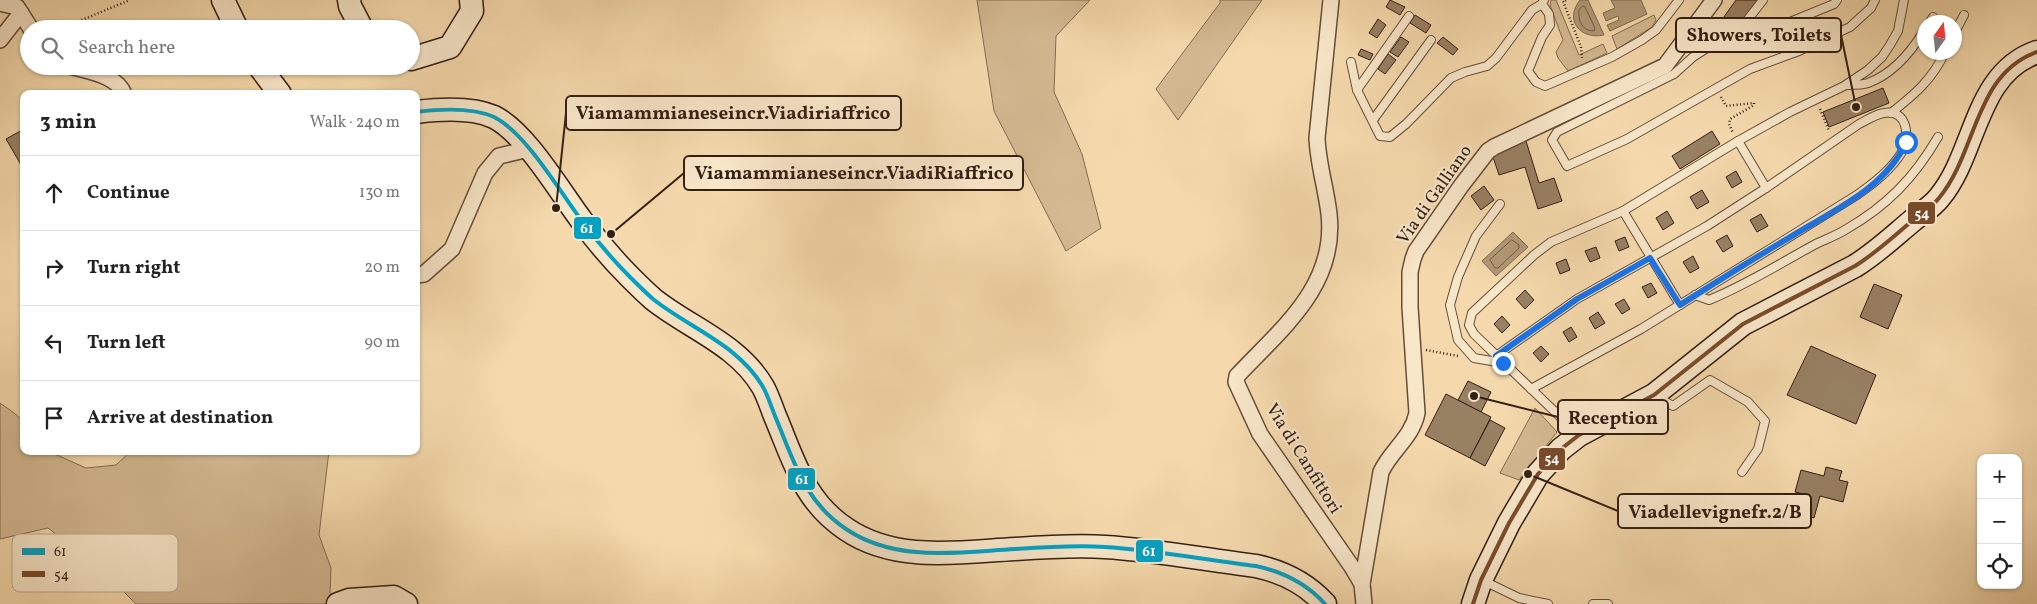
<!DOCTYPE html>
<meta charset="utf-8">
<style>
:root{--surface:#fff;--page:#f6f6f6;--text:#222;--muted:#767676;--line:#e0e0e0}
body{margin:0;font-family:Vollkorn,serif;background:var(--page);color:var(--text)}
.controls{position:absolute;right:15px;bottom:15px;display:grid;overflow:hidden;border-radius:10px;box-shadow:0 1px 4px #0004}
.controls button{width:45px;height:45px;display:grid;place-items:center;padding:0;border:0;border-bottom:1px solid var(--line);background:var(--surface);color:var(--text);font:25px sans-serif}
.compass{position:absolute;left:1917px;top:15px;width:45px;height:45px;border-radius:50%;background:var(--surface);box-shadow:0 1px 4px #0004;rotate:15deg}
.stop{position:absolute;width:15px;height:15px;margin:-11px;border:4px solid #1a73e8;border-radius:50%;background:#fff}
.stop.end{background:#1a73e8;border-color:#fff;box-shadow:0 1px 5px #0008}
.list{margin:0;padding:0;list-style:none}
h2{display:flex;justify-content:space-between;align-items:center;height:65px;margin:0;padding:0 20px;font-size:21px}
h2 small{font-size:16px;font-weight:400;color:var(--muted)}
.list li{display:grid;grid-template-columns:32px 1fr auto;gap:15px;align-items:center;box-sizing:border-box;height:75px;padding:0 20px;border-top:1px solid var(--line)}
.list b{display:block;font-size:19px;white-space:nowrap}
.list em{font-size:16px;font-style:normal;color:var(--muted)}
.icon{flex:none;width:28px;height:28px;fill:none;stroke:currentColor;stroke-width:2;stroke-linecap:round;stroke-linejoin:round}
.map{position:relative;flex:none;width:2037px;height:604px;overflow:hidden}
.search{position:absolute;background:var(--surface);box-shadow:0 1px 4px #0004;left:20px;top:20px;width:400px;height:55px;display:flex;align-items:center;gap:12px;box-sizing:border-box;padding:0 18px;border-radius:28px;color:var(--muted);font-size:19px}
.panel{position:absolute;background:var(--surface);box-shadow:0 1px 4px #0004;left:20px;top:90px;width:400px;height:365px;border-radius:10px}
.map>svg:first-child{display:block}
</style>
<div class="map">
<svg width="2037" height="604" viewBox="0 0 2037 604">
<rect width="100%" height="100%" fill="#f5d9ac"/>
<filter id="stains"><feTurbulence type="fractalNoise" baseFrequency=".004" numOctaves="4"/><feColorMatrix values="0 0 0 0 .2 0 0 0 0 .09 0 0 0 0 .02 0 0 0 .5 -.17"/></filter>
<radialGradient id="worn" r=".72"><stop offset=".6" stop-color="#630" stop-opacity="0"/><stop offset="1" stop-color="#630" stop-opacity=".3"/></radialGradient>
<!-- green -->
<g fill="#d4b992" stroke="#846c52">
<polygon points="977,0 1090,0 1056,36 1054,92 1082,154 1101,228 1066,251 994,111"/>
<polygon points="1220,0 1262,0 1178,120 1156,89 1220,3"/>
<polygon points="1551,0 1556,0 1579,55 1603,44 1607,53 1568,71 1558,58 1556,52 1563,40 1550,5"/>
<polygon points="1654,15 1656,20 1652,27 1617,49 1612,36"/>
<path d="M0,403C27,422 24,418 24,451H48L86,468L116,465L131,451H329L319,535L331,568L330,593L347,604H136L106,574L48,528L0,539Z"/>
<polygon points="1535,408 1557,432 1519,480 1500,473"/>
</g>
<!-- water -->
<g fill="#b39a78" stroke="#806950">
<path d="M1588,0L1604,35C1580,40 1564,20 1580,0Z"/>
<polygon points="1611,0 1641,0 1647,14 1610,31 1607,25 1619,20 1618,16 1606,21 1603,13 1615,8"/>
<polygon points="1513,232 1528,247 1496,276 1482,261"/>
</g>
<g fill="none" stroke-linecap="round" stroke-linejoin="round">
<!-- shore -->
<g stroke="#745c46" stroke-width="1">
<path d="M1583,6L1585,7L1595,28L1594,31C1582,31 1578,21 1579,10Z"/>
<polygon points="1512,240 1519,245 1519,248 1498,268 1495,268 1490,260"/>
</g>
</g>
<!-- building -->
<g fill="#988063" stroke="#341f13">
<polygon points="1390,0 1405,7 1400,15 1386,7"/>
<polygon points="1736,0 1759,0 1731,38 1716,28"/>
<polygon points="1415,15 1431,25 1426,33 1410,23"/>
<polygon points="1378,19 1386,25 1377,38 1369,33"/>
<polygon points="1401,37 1409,42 1398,57 1390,52"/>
<polygon points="1443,37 1458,49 1453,55 1437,43"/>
<polygon points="1361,49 1373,54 1370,60 1358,55"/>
<polygon points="1388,54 1396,60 1385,74 1378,69"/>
<polygon points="1883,88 1889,103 1829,127 1823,112"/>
<polygon points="24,129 24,170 6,139"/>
<polygon points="1712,131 1720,144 1680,169 1672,156"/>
<polygon points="1526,141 1539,183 1554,178 1562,201 1538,209 1525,167 1499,175 1491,151"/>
<polygon points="1736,171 1742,182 1732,188 1726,177"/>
<polygon points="1484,186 1494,200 1481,210 1471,196"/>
<polygon points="1702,190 1709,202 1697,209 1690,197"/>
<polygon points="1667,211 1674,223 1663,230 1656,218"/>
<polygon points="1761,214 1768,226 1757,232 1750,220"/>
<polygon points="1727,235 1733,246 1723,252 1716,241"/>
<polygon points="1625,237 1629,247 1619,251 1615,241"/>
<polygon points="1596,247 1600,258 1590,262 1585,251"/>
<polygon points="1693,256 1699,268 1690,273 1683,262"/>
<polygon points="1566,259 1570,270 1560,274 1556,263"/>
<polygon points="1651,283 1657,293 1648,298 1642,287"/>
<polygon points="1874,284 1902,295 1888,329 1860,317"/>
<polygon points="1525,290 1534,300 1525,309 1516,299"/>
<polygon points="1624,299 1630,309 1622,314 1615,304"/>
<polygon points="1598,312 1605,323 1595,329 1589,318"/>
<polygon points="1502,316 1510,325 1502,333 1494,324"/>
<polygon points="1571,327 1577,337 1569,342 1563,332"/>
<polygon points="1541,346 1549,354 1541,362 1533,353"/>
<polygon points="1811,346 1876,375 1856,424 1787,395"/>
<polygon points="1468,381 1491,392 1481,412 1458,400"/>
<polygon points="1446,394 1491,417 1470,458 1425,435"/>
<polygon points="1490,420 1505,428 1485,466 1470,458"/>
<polygon points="1826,467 1842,471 1839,480 1848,482 1843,502 1820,496 1814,518 1803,515 1808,495 1795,492 1801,470 1824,476"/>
</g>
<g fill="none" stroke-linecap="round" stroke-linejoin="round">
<!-- lane casing -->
<g stroke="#644e39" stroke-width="10">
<g id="lane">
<polyline points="1544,0 1542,4 1549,14 1550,25 1542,37 1528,71 1536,82 1545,86 1612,57 1642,40 1656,30 1679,0"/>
<polyline points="1763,0 1731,41 1707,48 1693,57 1674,74 1557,132 1552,140 1567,166 1627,139 1750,69 1799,51 1850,27 1871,8 1875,0"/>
<polyline points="1930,22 1933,17"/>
<polyline points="1954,34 1964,15"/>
<polyline points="1731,41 1790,22 1834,4 1837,0"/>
<polyline points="1351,62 1357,90 1380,136 1390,137 1406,124 1451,78 1465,72 1487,66 1496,58 1532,10 1542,4"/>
<path d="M1848,85C1855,85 1862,85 1868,83C1893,74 1911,52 1924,31"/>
<polyline points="1357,90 1409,16"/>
<path d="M1891,113C1915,94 1932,80 1945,52"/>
<polyline points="1373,120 1431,40"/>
<polyline points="1500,204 1476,236 1458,277 1450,305 1458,340 1474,358 1503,363"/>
<polyline points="1623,211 1680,305"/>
<path d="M1695,295L1709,300C1746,285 1779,264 1814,245C1824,240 1835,236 1845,230C1887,206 1914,178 1938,137"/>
<polyline points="1496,356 1577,299 1707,226 1766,188"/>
<path d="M1531,389L1641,329L1857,195C1874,183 1891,170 1902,152C1910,137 1908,109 1884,113C1876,114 1867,120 1859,124L1766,188L1738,141"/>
<polyline points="1657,397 1673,406 1710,380 1748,402 1765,421 1758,449 1742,472"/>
<polyline points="1577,433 1474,334 1469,325 1472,313 1534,255 1551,242 1623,211 1738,141 1790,112 1844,86 1868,70 1882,57 1890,45 1898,31 1904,0"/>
<polyline points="1484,581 1519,598 1548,604"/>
<polyline points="1593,604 1608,604"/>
</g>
</g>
<!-- street casing -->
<g stroke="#644e39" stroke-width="18">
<g id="street">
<path d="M1331,0L1317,138C1318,164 1326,188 1329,214C1337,286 1281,329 1237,376L1236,382L1260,434L1352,567L1362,584L1364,604"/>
<polyline points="0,3 17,7 31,29"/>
<polyline points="0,40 21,13"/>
<path d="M70,66C87,71 117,75 124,94"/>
<polyline points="416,275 424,274 452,249 485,173 499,156 529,149"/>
<path d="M1362,584L1381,472C1391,450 1412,438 1417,413L1410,307V272L1413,259L1416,251L1461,186L1488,151L1494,147L1665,66L1714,0"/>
</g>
</g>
<!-- secondary casing -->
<g stroke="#341f13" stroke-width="25">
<g id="secondary">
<polyline points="223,0 237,29"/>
<polyline points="349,0 350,6 362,29"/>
<polyline points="411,59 450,47 472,11 471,0"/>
<polyline points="259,66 280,94"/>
<path d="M416,112C440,109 472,107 494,117C526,133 560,192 582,221C596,240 613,260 630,277C637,284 645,292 653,299C689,328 738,344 763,387C768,396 771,406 775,416C794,461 804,501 846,529C896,563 959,552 1015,549C1045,547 1075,545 1105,547C1155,550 1206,560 1256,566C1284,572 1306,583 1325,604"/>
<polyline points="338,604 349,600 394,597 406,604"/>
<path d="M1473,604L1481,580L1509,523L1538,474L1561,449L1579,435L1654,395L1743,324L1855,266C1876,253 1894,236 1912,221C1921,213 1932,207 1939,198C1977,153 1974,74 2037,52"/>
</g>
</g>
<!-- path -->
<g stroke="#341f13" stroke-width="2.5" stroke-dasharray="1 2.5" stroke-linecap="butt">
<polyline points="1566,0 1563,1 1581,47 1582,58"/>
<polyline points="55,29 72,24 130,0"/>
<polyline points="1721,97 1726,106 1754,103 1754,105 1730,119 1729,124 1733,133"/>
<polyline points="1820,109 1829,131"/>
<polyline points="1426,350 1458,356"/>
</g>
<!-- lane -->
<use href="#lane" stroke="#f8e6c9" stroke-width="8"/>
<!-- street -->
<use href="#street" stroke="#f8e6c9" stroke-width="15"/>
<!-- secondary -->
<use href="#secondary" stroke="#f8e6c9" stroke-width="22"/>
<!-- bus-1 casing -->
<g stroke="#f8e6c9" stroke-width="8">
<path id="bus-1" d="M416,112C440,109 472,107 494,117C526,133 560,192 582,221C596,240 613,260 630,277C637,284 645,292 653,299C689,328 738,344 763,387C768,396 771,406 775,416C794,461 804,501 846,529C896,563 959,552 1015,549C1045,547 1075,545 1105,547C1155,550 1206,560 1256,566C1284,572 1306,583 1325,604"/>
</g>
<!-- bus-2 casing -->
<g stroke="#f8e6c9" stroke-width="8">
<path id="bus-2" d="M1473,604L1481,580L1509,523L1538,474L1561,449L1579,435L1654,395L1743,324L1855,266C1876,253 1894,236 1912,221C1921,213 1932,207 1939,198C1977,153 1974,74 2037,52"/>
</g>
<!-- bus-1 -->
<use href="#bus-1" stroke="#03a2c5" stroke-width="4"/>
<!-- bus-2 -->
<use href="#bus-2" stroke="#7a4b2a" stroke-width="4"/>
</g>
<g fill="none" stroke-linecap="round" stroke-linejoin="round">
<!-- route -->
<path stroke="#1a73e8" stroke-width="6" d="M1503,363L1496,356L1577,299L1650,258L1680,305C1715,283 1751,260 1787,239C1828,213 1886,189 1906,142"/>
</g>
<g text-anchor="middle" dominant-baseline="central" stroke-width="4.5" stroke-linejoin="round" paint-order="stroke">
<!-- street labels -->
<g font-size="18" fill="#341f13" stroke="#f8e6c9">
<text transform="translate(1435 195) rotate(-55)">Via di Galliano</text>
<text transform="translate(1303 459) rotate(58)">Via di Canfittori</text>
</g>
</g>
<!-- legend -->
<rect x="12" y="534" width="166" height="58" rx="8" fill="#f8e6c9" stroke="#bdaa92" stroke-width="1"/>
<rect x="22" y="548" width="23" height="7" fill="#03a2c5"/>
<rect x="22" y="571" width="23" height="6" fill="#7a4b2a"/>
<g font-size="14" fill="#341f13">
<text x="54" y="556">61</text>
<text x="54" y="579">54</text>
</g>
<!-- callouts -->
<path fill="none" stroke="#341f13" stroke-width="2" d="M1856 107L1841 35M556 208L566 113M611 234L684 173M1474 396L1558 417M1528 474L1618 511"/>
<g fill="#341f13" stroke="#f8e6c9" stroke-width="2">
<circle cx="1856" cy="107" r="5"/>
<circle cx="556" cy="208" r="5"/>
<circle cx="611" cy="234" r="5"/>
<circle cx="1474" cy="396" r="5"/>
<circle cx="1528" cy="474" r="5"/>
</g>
<g fill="#f8e6c9" stroke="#341f13" stroke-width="2">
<rect x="1676" y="18" width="165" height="34" rx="5"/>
<rect x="566" y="96" width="335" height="34" rx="5"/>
<rect x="684" y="156" width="339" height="34" rx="5"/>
<rect x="1558" y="400" width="110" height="34" rx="5"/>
<rect x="1618" y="494" width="193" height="34" rx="5"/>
</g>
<g font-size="19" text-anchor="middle" font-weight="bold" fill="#341f13">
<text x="1759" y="41">Showers, Toilets</text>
<text x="733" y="119">Viamammianeseincr.Viadiriaffrico</text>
<text x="854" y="179">Viamammianeseincr.ViadiRiaffrico</text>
<text x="1613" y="424">Reception</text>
<text x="1715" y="518">Viadellevignefr.2/B</text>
</g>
<g stroke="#f8e6c9" stroke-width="2">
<rect x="1907" y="201" width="29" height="24" rx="5" fill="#7a4b2a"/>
<rect x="573" y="216" width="29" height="24" rx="5" fill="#03a2c5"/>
<rect x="1538" y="447" width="28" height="24" rx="5" fill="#7a4b2a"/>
<rect x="787" y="467" width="29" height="24" rx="5" fill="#03a2c5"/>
<rect x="1135" y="539" width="29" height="24" rx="5" fill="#03a2c5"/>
</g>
<g font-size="14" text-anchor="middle" font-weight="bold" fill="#fff">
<text x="1922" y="218">54</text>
<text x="587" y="233">61</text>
<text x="1552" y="463">54</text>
<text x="802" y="484">61</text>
<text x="1149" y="556">61</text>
</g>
<rect width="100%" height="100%" filter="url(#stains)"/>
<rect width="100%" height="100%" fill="url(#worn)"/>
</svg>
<div class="controls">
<button>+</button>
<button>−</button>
<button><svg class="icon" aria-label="locate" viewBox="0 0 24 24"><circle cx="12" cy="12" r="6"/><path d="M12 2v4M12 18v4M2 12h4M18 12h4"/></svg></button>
</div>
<svg class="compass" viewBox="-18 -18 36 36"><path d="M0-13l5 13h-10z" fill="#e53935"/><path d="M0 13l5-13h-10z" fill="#767676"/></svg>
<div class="stop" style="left:1906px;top:142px"></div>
<div class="stop end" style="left:1503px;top:363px"></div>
<div class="search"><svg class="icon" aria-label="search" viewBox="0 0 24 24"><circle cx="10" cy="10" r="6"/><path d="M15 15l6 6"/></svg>Search here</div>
<section class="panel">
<h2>3 min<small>Walk · 240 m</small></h2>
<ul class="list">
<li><svg class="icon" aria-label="ahead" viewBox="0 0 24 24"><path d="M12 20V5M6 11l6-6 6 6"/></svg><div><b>Continue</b></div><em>130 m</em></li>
<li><svg class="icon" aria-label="right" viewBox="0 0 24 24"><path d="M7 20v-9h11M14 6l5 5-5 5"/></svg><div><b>Turn right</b></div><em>20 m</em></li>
<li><svg class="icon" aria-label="left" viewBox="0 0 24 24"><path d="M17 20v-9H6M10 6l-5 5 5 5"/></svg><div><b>Turn left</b></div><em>90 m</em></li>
<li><svg class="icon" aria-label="arrive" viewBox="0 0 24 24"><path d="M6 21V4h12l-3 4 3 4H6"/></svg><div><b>Arrive at destination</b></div></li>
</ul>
</section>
</div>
